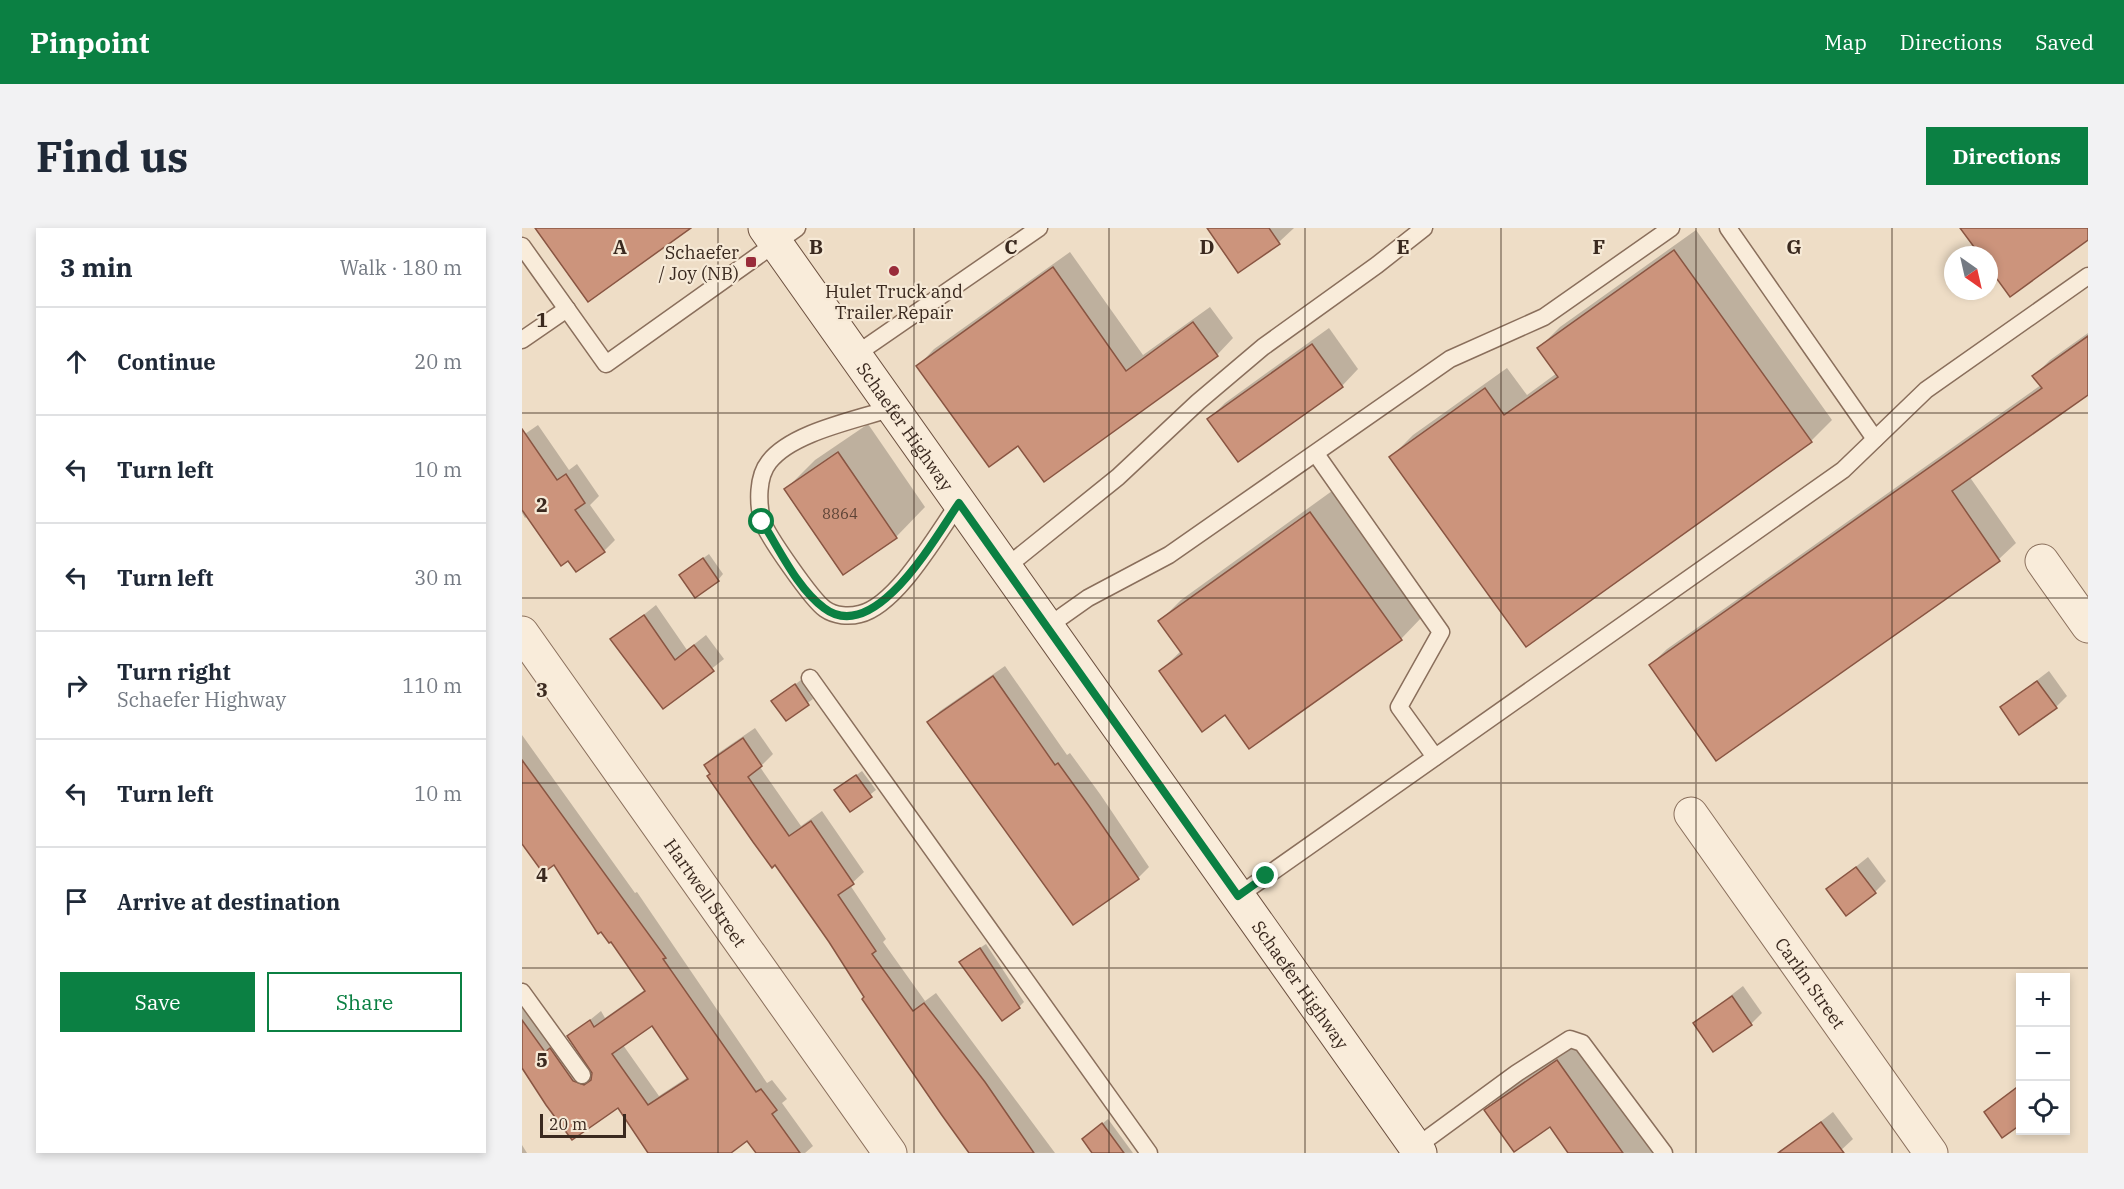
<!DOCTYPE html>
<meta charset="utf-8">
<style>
:root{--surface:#fff;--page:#f2f2f3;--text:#1f2937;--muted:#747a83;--line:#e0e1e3;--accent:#0b8043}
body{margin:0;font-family:"IBM Plex Serif",serif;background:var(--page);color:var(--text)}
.controls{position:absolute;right:18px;bottom:18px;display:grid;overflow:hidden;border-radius:0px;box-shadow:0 3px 9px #0003}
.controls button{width:54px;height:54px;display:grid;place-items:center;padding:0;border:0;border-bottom:2px solid var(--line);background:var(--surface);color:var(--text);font:30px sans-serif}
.compass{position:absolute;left:1422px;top:18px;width:54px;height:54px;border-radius:50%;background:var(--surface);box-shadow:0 3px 9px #0003;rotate:146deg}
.scale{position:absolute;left:18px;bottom:15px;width:86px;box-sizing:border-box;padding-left:6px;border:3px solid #3a291f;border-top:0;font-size:16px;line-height:21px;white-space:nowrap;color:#3a291f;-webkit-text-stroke:4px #f6e9d6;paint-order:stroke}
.stop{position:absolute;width:18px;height:18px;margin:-14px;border:4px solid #0b8043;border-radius:50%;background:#fff}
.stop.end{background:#0b8043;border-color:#fff;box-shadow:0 2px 6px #0008}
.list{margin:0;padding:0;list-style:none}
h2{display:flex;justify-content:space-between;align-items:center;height:78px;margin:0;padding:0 24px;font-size:26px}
h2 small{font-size:20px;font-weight:400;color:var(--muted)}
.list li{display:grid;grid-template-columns:39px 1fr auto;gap:18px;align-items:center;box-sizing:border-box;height:108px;padding:0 24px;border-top:2px solid var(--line)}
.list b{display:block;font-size:22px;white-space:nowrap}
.list p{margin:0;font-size:20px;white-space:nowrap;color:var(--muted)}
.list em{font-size:20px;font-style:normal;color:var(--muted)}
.actions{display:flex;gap:12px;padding:18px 24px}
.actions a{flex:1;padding:14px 0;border:2px solid var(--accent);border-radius:0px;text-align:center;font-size:21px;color:var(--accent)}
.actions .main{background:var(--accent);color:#fff}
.icon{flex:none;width:33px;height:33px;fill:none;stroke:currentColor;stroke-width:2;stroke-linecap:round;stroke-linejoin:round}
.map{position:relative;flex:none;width:1566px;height:925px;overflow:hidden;border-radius:0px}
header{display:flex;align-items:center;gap:36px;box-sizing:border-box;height:84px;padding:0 30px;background:var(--accent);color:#fff}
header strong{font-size:28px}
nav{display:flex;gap:33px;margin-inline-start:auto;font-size:21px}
.intro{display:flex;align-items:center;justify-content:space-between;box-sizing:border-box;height:144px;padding:0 36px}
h1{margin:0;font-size:42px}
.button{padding:15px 27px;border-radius:0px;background:var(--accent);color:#fff;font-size:21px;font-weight:700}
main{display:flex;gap:36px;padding:0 36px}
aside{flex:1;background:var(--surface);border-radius:0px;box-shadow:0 3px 9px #0003}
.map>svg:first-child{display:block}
</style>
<header>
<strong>Pinpoint</strong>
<nav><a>Map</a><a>Directions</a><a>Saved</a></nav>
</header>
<div class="intro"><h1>Find us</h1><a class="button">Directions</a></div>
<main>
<aside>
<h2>3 min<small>Walk · 180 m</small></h2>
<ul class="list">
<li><svg class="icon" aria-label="ahead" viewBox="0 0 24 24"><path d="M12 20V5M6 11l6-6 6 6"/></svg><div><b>Continue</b></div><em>20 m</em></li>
<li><svg class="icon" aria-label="left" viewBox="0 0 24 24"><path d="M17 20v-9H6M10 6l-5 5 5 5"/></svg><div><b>Turn left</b></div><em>10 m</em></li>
<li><svg class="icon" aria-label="left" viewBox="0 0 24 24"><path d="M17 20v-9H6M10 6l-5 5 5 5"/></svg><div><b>Turn left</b></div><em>30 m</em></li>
<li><svg class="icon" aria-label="right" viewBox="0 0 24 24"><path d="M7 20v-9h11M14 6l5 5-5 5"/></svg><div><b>Turn right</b><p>Schaefer Highway</p></div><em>110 m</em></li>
<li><svg class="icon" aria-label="left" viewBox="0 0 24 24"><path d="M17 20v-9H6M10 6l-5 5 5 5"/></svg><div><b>Turn left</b></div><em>10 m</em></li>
<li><svg class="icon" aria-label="arrive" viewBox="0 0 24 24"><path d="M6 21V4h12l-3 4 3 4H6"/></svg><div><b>Arrive at destination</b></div></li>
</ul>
<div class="actions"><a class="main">Save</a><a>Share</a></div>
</aside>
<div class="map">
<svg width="1566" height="925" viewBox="0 0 1566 925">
<rect width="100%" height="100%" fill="#eeddc6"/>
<!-- shadow -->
<g fill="#0003" fill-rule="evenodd">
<polygon points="687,0 772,0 757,14 717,43"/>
<polygon points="1174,2 1310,192 1289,213 869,229 891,207 985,140 1005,167 1035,145 1017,120 1038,99"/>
<polygon points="548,24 621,127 688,79 711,110 695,127 496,216 396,138 412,121"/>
<polygon points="807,100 836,141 820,158 687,191 703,175"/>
<polygon points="1566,105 1566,165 1447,248 1494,315 1477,331 1128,437 1145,421 1519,157 1512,148 1528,132"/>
<polygon points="346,196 403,279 374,309 264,261 293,232"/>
<polygon points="16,197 47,242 55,236 77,268 68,277 93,312 82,323 6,288 3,290 0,285 0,208"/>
<polygon points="810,263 900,389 879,411 704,485 638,443 659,423 638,393 659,372"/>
<polygon points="187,326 201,346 196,352 165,342"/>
<polygon points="134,377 165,422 184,407 202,431 141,479 90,412"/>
<polygon points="483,438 545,527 548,525 578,566 627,639 616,650 407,494 418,483"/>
<polygon points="1527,443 1545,468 1534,479 1480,479"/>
<polygon points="279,452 291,471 264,491 251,473"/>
<polygon points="233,500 251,526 238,539 279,598 300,583 342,644 328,657 364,711 361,714 403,773 414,765 533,925 451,925 308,713 184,537 195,526"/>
<path d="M0,507L113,665L115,664L245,855L250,852L265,871L260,875L291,918L283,925H236L225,911L164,925H128L96,878L50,910L0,841V768L62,843L74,848L47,809L79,783L83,790L124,761L32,635L0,613ZM130,796L166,849L137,868L101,817Z"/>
<polygon points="340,543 354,562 328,582 314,562"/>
<polygon points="1346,629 1364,653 1353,664 1306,661"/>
<polygon points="464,716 502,774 497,779 444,729"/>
<polygon points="1221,758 1240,785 1229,796 1173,795"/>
<polygon points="1057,812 1138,925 1048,925 1028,897 964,882 985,861"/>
<polygon points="1498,856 1498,895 1481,908 1464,884"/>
<polygon points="1311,884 1331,911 1316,925 1270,925 1266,919"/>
<polygon points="586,891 611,925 572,925 562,911"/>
<polygon points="0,917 5,925 0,925"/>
</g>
<!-- building -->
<g fill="#cc947c" stroke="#895542" stroke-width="1.5" fill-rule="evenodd">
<polygon points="13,0 169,0 66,74"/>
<polygon points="685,0 747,0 758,16 716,45"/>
<polygon points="1438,0 1566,0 1566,12 1488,69 1467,40 1467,27 1458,27"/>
<polygon points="1152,22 1290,214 1004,419 867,229 963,160 982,187 1036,149 1015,120"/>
<polygon points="531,39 604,143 671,94 696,128 522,254 496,218 467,239 394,138"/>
<polygon points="1566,108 1566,167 1430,263 1478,333 1194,533 1127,437 1520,160 1510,148"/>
<polygon points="790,116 821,159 716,234 685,191"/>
<polygon points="0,201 35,252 44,246 63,275 53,282 83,324 54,344 46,333 39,338 0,282"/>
<polygon points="316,224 375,310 321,347 262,261"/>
<polygon points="788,284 880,412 727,521 703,487 680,504 637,443 660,426 636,393"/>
<polygon points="181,330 197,353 173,370 157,347"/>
<polygon points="122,387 153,432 172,417 192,443 141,481 88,411"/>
<polygon points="471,448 533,537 536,535 567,578 617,651 551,697 405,494"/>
<polygon points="1515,453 1535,480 1497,507 1478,479"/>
<polygon points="273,456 287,477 264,493 249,473"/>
<polygon points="221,510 240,538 226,549 267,608 289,593 332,656 316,667 354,723 350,726 391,783 402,775 463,854 512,925 447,925 419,886 340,771 342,769 307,714 253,637 250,640 231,614 185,548 188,546 182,537"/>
<path d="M0,532L144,730L141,731L234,864L239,861L255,882L250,886L278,925H234L225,913L209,925H126L96,880L50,912L24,877L0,840V792L23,824L28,820L51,853L62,857L69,852L70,845L45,808L68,792L72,799L123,763L89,714L87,715L79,704L76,706L32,637L21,645L0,616ZM130,798L166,851L126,877L90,826Z"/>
<polygon points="334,547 350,569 328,584 312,562"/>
<polygon points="1334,639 1354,665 1324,688 1304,661"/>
<polygon points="458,720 498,780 480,793 437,734"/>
<polygon points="1210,768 1230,797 1191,824 1171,795"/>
<polygon points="1035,832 1101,925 1046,925 1028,899 992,924 962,882"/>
<polygon points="1498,857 1498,897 1480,910 1462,884"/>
<polygon points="1299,894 1322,925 1256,925"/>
<polygon points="580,895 602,925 570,925 560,911"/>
</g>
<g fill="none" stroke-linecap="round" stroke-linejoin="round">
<!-- service casing -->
<g stroke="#8a6f5c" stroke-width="19">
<g id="service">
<polyline points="1206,0 1353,211"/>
<polyline points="0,18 84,136 275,0"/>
<polyline points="0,112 45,81"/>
<polyline points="333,127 517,0"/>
<path d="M370,180C335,192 270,204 247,234C235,249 236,275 240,292C244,306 290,372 303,381C313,388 327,389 338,386C375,377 415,306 437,275"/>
<polyline points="794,226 919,404 877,479 913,529"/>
<polyline points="483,340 596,249 676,174 741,119 855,37 902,0"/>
<polyline points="525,399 566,370 647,327 928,131 1022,89 1149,0"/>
<polyline points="288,450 627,925"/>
<polyline points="716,668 1321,242 1404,162 1566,48"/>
<polyline points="0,764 60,847"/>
<polyline points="894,919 995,845 1048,811 1060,815 1142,925"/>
</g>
</g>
<!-- minor casing -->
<g stroke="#8a6f5c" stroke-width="35">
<g id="minor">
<polyline points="1520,333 1566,398"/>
<path id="s1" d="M0,405L368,925"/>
<path id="s2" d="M1169,586L1409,925"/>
</g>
</g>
<!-- secondary casing -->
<g stroke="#6c503f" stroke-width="35">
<g id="secondary">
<path id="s3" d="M243,0L898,925"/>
</g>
</g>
<!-- service -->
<use href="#service" stroke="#f9ecda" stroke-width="16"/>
<!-- minor -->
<use href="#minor" stroke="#f9ecda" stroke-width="33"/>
<!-- secondary -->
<use href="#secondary" stroke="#f9ecda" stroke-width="33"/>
</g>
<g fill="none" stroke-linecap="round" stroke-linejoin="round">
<!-- route -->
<path stroke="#0b8043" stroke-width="8" d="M240,294C258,322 275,360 302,380C353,419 414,308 437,275L716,668L744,648"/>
</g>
<!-- grid -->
<path fill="none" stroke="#3a291f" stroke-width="1.5" stroke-opacity="0.55" d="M196,0V925M392,0V925M587,0V925M783,0V925M979,0V925M1174,0V925M1370,0V925M0,185H1566M0,370H1566M0,555H1566M0,740H1566"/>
<!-- markers -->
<g fill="#992c3a" stroke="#f6e9d6" stroke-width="2">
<rect x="223" y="28" width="12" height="12" rx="3"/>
<circle cx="372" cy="43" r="6"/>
</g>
<g text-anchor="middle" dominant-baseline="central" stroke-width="4.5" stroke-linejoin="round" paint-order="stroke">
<!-- number labels -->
<g font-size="15" fill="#5e4436">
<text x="318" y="285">8864</text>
</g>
<!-- poi labels -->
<g font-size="18" fill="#3a291f" stroke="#f6e9d6" text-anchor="end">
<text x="217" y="24">Schaefer<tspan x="217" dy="21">/ Joy (NB)</tspan></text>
<text x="372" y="63" text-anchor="middle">Hulet Truck and<tspan x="372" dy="21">Trailer Repair</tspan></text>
</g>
<!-- street labels -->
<g font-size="18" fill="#3a291f" stroke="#f6e9d6">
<text stroke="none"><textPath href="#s3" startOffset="243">Schaefer Highway</textPath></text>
<text stroke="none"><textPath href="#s1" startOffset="318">Hartwell Street</textPath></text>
<text stroke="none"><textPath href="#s2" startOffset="207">Carlin Street</textPath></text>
<text stroke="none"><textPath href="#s3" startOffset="927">Schaefer Highway</textPath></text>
</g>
</g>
<g font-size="20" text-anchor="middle" font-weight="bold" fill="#3a291f" stroke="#f6e9d6" stroke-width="4.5" stroke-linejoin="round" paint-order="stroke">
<text x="98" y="26">A</text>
<text x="294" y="26">B</text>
<text x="489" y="26">C</text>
<text x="685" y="26">D</text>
<text x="881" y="26">E</text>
<text x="1077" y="26">F</text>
<text x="1272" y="26">G</text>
<text x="20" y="99">1</text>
<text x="20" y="284">2</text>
<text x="20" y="469">3</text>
<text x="20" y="654">4</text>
<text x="20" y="839">5</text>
</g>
</svg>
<div class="controls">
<button>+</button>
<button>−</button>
<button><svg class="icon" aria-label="locate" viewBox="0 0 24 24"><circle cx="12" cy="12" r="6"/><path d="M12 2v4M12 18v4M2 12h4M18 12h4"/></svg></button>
</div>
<svg class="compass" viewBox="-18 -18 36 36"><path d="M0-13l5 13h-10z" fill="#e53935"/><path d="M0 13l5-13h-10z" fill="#747a83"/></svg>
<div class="scale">20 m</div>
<div class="stop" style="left:240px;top:294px"></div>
<div class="stop end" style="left:744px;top:648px"></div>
</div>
</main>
